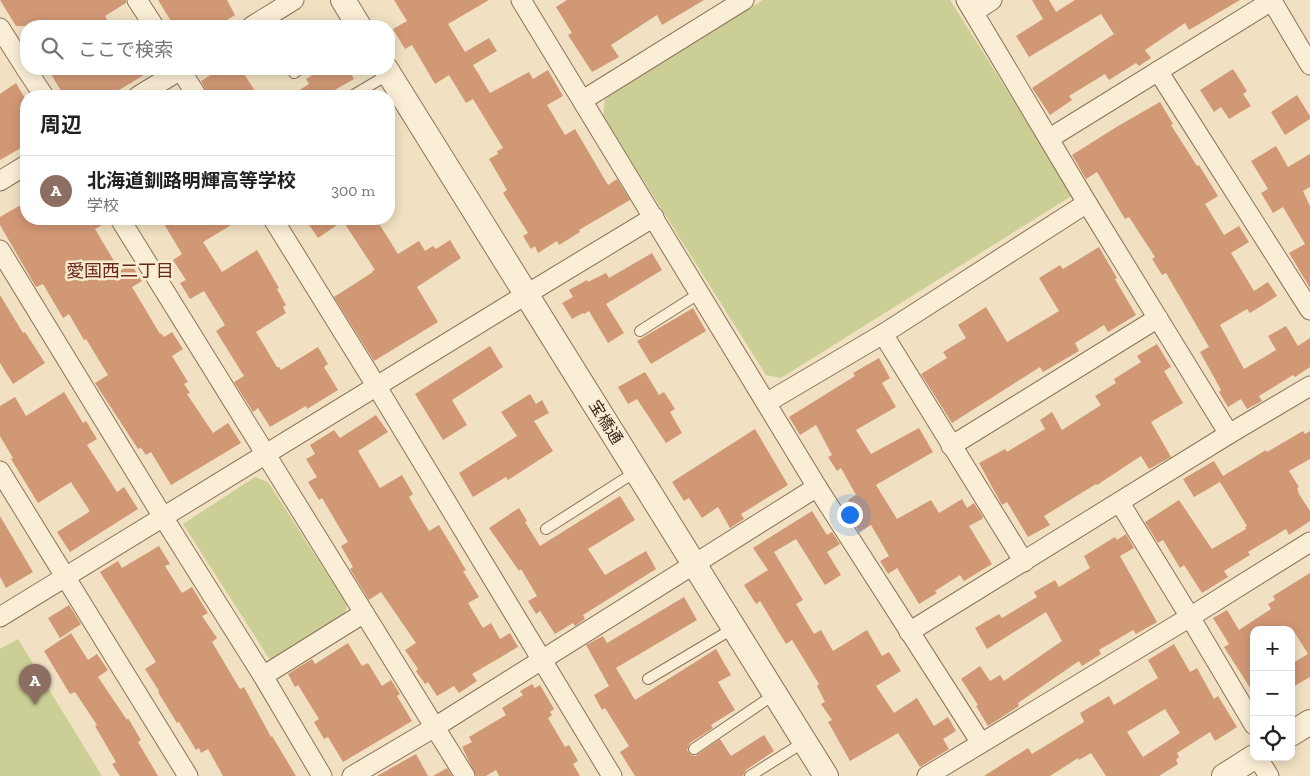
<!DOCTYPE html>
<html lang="ja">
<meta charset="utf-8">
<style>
:root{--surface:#fff;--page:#f6f6f6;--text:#202124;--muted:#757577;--line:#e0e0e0;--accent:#2563eb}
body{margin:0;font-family:"Zilla Slab","Noto Sans JP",serif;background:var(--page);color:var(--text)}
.controls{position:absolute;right:15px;bottom:15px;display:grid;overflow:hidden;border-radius:10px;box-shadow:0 2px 12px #0003}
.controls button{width:45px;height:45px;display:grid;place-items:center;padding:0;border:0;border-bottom:1px solid var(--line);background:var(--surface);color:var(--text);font:25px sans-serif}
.you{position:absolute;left:849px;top:514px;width:18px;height:18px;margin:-12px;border:4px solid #fff;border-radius:50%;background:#1a73e8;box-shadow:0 0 0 8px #1a73e833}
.badge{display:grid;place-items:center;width:32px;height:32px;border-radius:50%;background:var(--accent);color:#fff;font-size:16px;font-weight:700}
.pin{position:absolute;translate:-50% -41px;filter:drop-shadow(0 1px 2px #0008)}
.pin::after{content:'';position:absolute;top:26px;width:18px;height:15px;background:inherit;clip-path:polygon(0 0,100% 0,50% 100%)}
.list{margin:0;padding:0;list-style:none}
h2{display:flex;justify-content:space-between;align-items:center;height:65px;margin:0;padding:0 20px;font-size:21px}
h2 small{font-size:16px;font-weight:400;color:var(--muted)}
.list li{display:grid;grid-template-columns:32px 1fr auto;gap:15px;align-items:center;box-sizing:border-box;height:70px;padding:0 20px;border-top:1px solid var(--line)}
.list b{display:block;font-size:19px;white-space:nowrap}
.list p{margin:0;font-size:16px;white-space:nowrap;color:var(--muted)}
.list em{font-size:16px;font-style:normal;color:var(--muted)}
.icon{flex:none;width:28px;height:28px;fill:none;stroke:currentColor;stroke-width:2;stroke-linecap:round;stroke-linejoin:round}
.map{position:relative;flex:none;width:1310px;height:776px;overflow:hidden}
.search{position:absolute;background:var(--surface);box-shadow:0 2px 12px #0003;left:20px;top:20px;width:375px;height:55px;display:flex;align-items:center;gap:12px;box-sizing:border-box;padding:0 18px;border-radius:20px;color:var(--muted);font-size:19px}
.panel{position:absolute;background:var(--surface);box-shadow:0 2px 12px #0003;left:20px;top:90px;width:375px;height:135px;border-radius:20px}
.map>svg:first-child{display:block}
</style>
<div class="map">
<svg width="1310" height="776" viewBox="0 0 1310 776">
<rect width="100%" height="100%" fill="#f1e1c2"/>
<!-- park -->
<g fill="#cbcf95">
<polygon points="763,0 950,0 1073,195 781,378 766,375 603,116 605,99"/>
<polygon points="255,477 268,482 347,605 344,616 270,660 183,524"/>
<polygon points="18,639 102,776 0,776 0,649"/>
</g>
<!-- building -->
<g fill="#d19876" fill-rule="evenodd">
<polygon points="0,0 126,0 126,3 105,16 111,26 16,26"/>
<polygon points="158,0 227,0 235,15 217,26 174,26"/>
<polygon points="394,0 489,0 448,24 465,52 489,38 497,51 473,65 490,93 529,72 533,79 548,70 563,96 547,105 565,135 575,129 608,185 617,179 630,200 579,230 580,232 559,245 557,241 538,253 535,246 531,249 523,236 528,233 503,193 507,190 489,159 498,154 497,151 503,148 473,99 466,103 449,75 435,84 412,45 405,49 393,29 407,21"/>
<polygon points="567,0 704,0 662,25 657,15 611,45 619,57 592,72 568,35 572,33 556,7"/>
<polygon points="1032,0 1049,0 1056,12 1075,0 1240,0 1189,30 1185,23 1145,50 1151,58 1139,66 1136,63 1109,80 1105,74 1069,96 1072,100 1050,115 1032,88 1114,34 1101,14 1029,57 1016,36 1043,19"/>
<polygon points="48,69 154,69 109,96 64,96"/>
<polygon points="220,69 241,69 258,96 209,96 201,81"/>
<polygon points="322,69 348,69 354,79 324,96 290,96 309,84 306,79"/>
<polygon points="1233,69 1247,91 1243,94 1251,106 1229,119 1221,107 1214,112 1200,90"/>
<polygon points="16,83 26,100 26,145 0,160 0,94"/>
<polygon points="1297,95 1310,116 1310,119 1285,135 1271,112"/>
<polygon points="1160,102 1173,124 1171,125 1197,166 1199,165 1218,196 1205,204 1224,235 1239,226 1249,242 1231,253 1254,291 1268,282 1277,296 1250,313 1247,309 1220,325 1244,369 1276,350 1268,336 1286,326 1298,346 1310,338 1310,367 1295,377 1293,375 1259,396 1262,401 1247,409 1241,399 1228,407 1219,392 1221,390 1200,352 1209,347 1166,273 1162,275 1152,259 1155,257 1129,217 1125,219 1097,172 1086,179 1072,155 1118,126"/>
<polygon points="1276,146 1288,167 1310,154 1310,187 1303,191 1310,206 1310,288 1289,253 1305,244 1283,207 1273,213 1261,193 1268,189 1251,161"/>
<polygon points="26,202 26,219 109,219 109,221 95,229 120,271 131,264 142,281 132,287 160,334 161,333 164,337 172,332 183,349 172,356 188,382 184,384 190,393 187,394 213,433 228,423 241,443 171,485 151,452 146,455 141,448 138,449 95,383 108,375 86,339 84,340 69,314 63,318 43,284 36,287 0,225 0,217"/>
<polygon points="161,219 187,219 190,225 200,219 241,219 203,242 222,272 257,250 279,288 277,289 286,305 283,307 286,313 256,332 277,367 279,367 281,370 318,347 328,364 324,367 338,390 307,409 306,406 270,427 258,408 253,412 234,382 244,376 216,331 225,325 204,291 190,299 180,283 186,280 173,260 182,254"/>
<polygon points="305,219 376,219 398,254 419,241 425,251 433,246 436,249 450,240 461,258 417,287 438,322 374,361 334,297 373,272 372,271 375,270 343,221 318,238"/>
<polygon points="1099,247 1117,278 1115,279 1136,315 1108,332 1104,325 1075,343 1079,351 1043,372 1040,367 952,423 921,374 947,358 943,352 966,338 958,325 986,307 1007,342 1059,311 1039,278 1060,265 1063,269"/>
<polygon points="652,253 662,270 606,304 624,333 608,343 589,311 584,314 583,313 572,319 562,303 573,297 569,290 587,280 588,282 606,273 609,278"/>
<polygon points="0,295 23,333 25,332 45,363 13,384 0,363"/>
<polygon points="693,308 706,331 651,364 637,341"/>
<polygon points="1157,344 1171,367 1164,371 1183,403 1151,422 1171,457 1149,469 1141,456 1097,485 1096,484 1044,516 1050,525 1028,537 1007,502 1002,505 979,463 1005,449 1007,452 1045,429 1040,420 1052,412 1062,430 1101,405 1095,396 1116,383 1114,379 1141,362 1137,356"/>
<polygon points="490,346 503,367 452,400 467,425 443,440 415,394"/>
<polygon points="879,358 890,378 882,383 896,407 856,430 871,454 919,428 933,452 876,485 897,519 931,500 939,513 962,499 967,508 974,503 983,517 982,519 969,526 992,564 964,581 960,575 935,591 937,593 919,604 897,568 888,574 880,561 889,556 871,525 859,532 852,520 858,515 848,500 856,495 841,468 837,471 828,457 832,455 816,425 800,435 789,417 855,376 853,373"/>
<polygon points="645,372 659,395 664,392 675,409 670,412 682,433 666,443 637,399 628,404 618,387"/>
<polygon points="64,392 83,423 86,421 97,439 87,445 117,492 124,487 138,509 70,552 57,532 89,512 89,510 71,482 38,503 11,459 13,458 0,436 0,406 15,397 26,416"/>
<polygon points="530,394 536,404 542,400 549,413 534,421 553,451 508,480 506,477 473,497 459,473 517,436 501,412"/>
<polygon points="376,415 388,432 358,451 380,488 402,475 413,494 409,497 429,531 439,525 466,570 463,571 479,597 468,603 483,628 491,623 500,639 510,633 518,647 472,674 477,681 459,693 454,686 437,696 428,682 425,684 416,671 418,669 405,650 416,643 381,592 369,600 350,569 353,567 341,546 348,542 322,498 319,500 308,482 317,477 306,459 315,454 310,445 334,430 340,438"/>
<polygon points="755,429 788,485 741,514 744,519 730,528 718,507 702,518 689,498 684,501 672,482"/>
<polygon points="1303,431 1305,434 1310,431 1310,459 1289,471 1299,487 1297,488 1299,494 1310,511 1310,521 1289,535 1286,529 1248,552 1250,555 1224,571 1228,577 1202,593 1184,565 1180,568 1163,540 1158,543 1145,522 1179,500 1212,549 1246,529 1245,527 1247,526 1220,482 1194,497 1183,479 1214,461 1223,476 1266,450 1267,452"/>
<polygon points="620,496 635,520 588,549 605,575 646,551 656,569 583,615 585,619 575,626 573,623 555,634 540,611 536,614 528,601 537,596 521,569 519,571 489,528 519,508 527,521 525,522 540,546"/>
<polygon points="812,511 827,535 832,532 840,544 827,552 841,575 825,585 796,539 774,552 803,600 796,604 814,634 821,630 833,651 867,630 882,656 889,652 901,671 876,686 894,713 917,698 934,726 948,717 956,731 943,739 949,749 920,767 898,733 850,761 828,722 832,720 821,704 825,702 817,686 819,684 792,640 786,644 760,601 756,604 744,585 768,570 753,548"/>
<polygon points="0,516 33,572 6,588 0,577"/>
<polygon points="1126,534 1134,548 1120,556 1157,622 1136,634 1133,630 1099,650 1101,654 1082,666 1079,661 1018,703 1019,706 988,726 976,706 978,705 961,679 980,666 990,681 1000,675 1004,681 1062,641 1046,612 987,649 975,628 999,614 1002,618 1037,597 1034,592 1055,580 1059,587 1090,568 1084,556 1115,537 1117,540"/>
<polygon points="159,546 170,564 165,566 182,593 192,587 208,613 202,616 217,638 212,642 240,689 244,687 271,737 272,736 296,776 223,776 208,749 201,753 199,748 196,750 179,722 177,723 158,692 159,691 145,669 156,662 100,572 118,561 122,568"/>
<polygon points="1310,573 1310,677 1291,688 1291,664 1308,654 1293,630 1254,630 1254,694 1224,647 1229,644 1213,618 1227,610 1239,630 1271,609 1268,604 1275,600 1273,596"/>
<polygon points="684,597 697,620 616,668 635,700 716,649 731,675 718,682 735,710 711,725 713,728 690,743 687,750 691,755 695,756 720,739 731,756 764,735 774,751 746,770 743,776 635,776 620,752 629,746 605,708 602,710 594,695 609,686 586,645 603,636 607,643"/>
<polygon points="69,605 81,624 60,638 48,618"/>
<polygon points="71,633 88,660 97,654 108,670 98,677 127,720 128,718 141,740 138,742 158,776 120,776 112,764 116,762 95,726 97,725 75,692 70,694 44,651"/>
<polygon points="348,643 362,666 368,663 382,686 391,680 400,694 397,696 412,721 343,762 328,737 324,739 314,722 319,719 298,685 295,687 288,674 312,659 315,664"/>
<path d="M1174,644L1190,672L1197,668L1214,699L1218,696L1237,727L1215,741L1210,732L1177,753L1179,757L1176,760L1178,764L1159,776H1106L1091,753L1079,760L1078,758L1050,776H984L1028,748L1032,754L1084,722L1080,713L1109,696L1114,705L1158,678L1148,660ZM1165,709L1180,733L1143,757L1127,732Z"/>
<polygon points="532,684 535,688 540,685 554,709 550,712 552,715 548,718 565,747 569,745 578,761 573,764 580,776 499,776 496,770 486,776 476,776 462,747 472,742 469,737 506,715 502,708 523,695 520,691"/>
<polygon points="416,754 428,776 377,776"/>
<polygon points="447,768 452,776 433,776"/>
</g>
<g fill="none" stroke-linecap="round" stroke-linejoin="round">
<!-- service casing -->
<g stroke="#8c7258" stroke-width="12">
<g id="service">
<polyline points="294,73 300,69"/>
<polyline points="352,96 389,74"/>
<polyline points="640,331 700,293"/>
<polyline points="546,529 637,471"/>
<polyline points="648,679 734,628"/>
<polyline points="694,749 775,694"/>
<polyline points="750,776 804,742"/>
</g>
</g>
<!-- minor casing -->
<g stroke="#8c7258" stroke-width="21">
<g id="minor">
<polyline points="137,0 154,26"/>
<polyline points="521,0 817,487 981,743"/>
<polyline points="966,0 1087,203 1229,434"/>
<polyline points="1272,1 1310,65"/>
<polyline points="974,12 992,0"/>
<polyline points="252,26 294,0"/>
<polyline points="0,28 26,69"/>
<polyline points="26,69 44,96"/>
<polyline points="180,69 197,96"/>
<polyline points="1158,71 1310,310"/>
<polyline points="138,96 182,69"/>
<polyline points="583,100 744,0"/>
<polyline points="1050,138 1273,0"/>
<polyline points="0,181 26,165"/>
<polyline points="120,219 465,776"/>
<polyline points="273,219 377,387 612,776"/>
<polyline points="0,250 163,517 263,676 322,776"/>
<polyline points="883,334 1024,562"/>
<polyline points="766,403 883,334 1087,203"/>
<polyline points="951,446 1158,318"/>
<polyline points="0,471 188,776"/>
<polyline points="1120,503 1190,617 1254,725"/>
<polyline points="0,617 527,294 654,217"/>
<polyline points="909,632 1229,434 1310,386"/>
<polyline points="263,676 364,613"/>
<polyline points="1257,757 1269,776"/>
<polyline points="352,776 435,727 817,487"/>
<polyline points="927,776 1190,617 1310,542"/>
</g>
</g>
<!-- tertiary casing -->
<g stroke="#8c7258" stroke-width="26">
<g id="tertiary">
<polyline points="343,0 359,26"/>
<polyline points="386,69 826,776"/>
<polyline points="1291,734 1310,722"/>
<polyline points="1224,776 1254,757"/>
</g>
</g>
<!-- service -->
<use href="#service" stroke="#fbeed6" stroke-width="10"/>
<!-- minor -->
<use href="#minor" stroke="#fbeed6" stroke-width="19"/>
<!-- tertiary -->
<use href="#tertiary" stroke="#fbeed6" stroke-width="24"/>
</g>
<g text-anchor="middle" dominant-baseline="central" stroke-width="5" stroke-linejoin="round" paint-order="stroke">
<!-- street labels -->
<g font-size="16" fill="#3b2a1d" stroke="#f7ebd2">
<text transform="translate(606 422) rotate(58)">宝橋通</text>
</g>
<!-- neighbourhood labels -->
<g font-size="18" fill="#6a281a" stroke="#f7ebd2">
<text x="120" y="271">愛国西二丁目</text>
</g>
</g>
</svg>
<div class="controls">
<button>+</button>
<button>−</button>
<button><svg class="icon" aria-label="locate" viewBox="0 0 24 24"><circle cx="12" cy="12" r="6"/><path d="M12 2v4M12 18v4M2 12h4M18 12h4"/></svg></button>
</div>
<div class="you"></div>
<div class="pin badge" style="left:35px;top:705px;background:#8d6e63">A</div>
<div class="search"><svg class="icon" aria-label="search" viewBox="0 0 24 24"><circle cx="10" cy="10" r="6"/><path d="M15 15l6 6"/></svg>ここで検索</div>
<section class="panel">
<h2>周辺<small></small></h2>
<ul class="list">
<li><span class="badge" style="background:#8d6e63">A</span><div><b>北海道釧路明輝高等学校</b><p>学校</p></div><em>300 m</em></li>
</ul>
</section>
</div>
